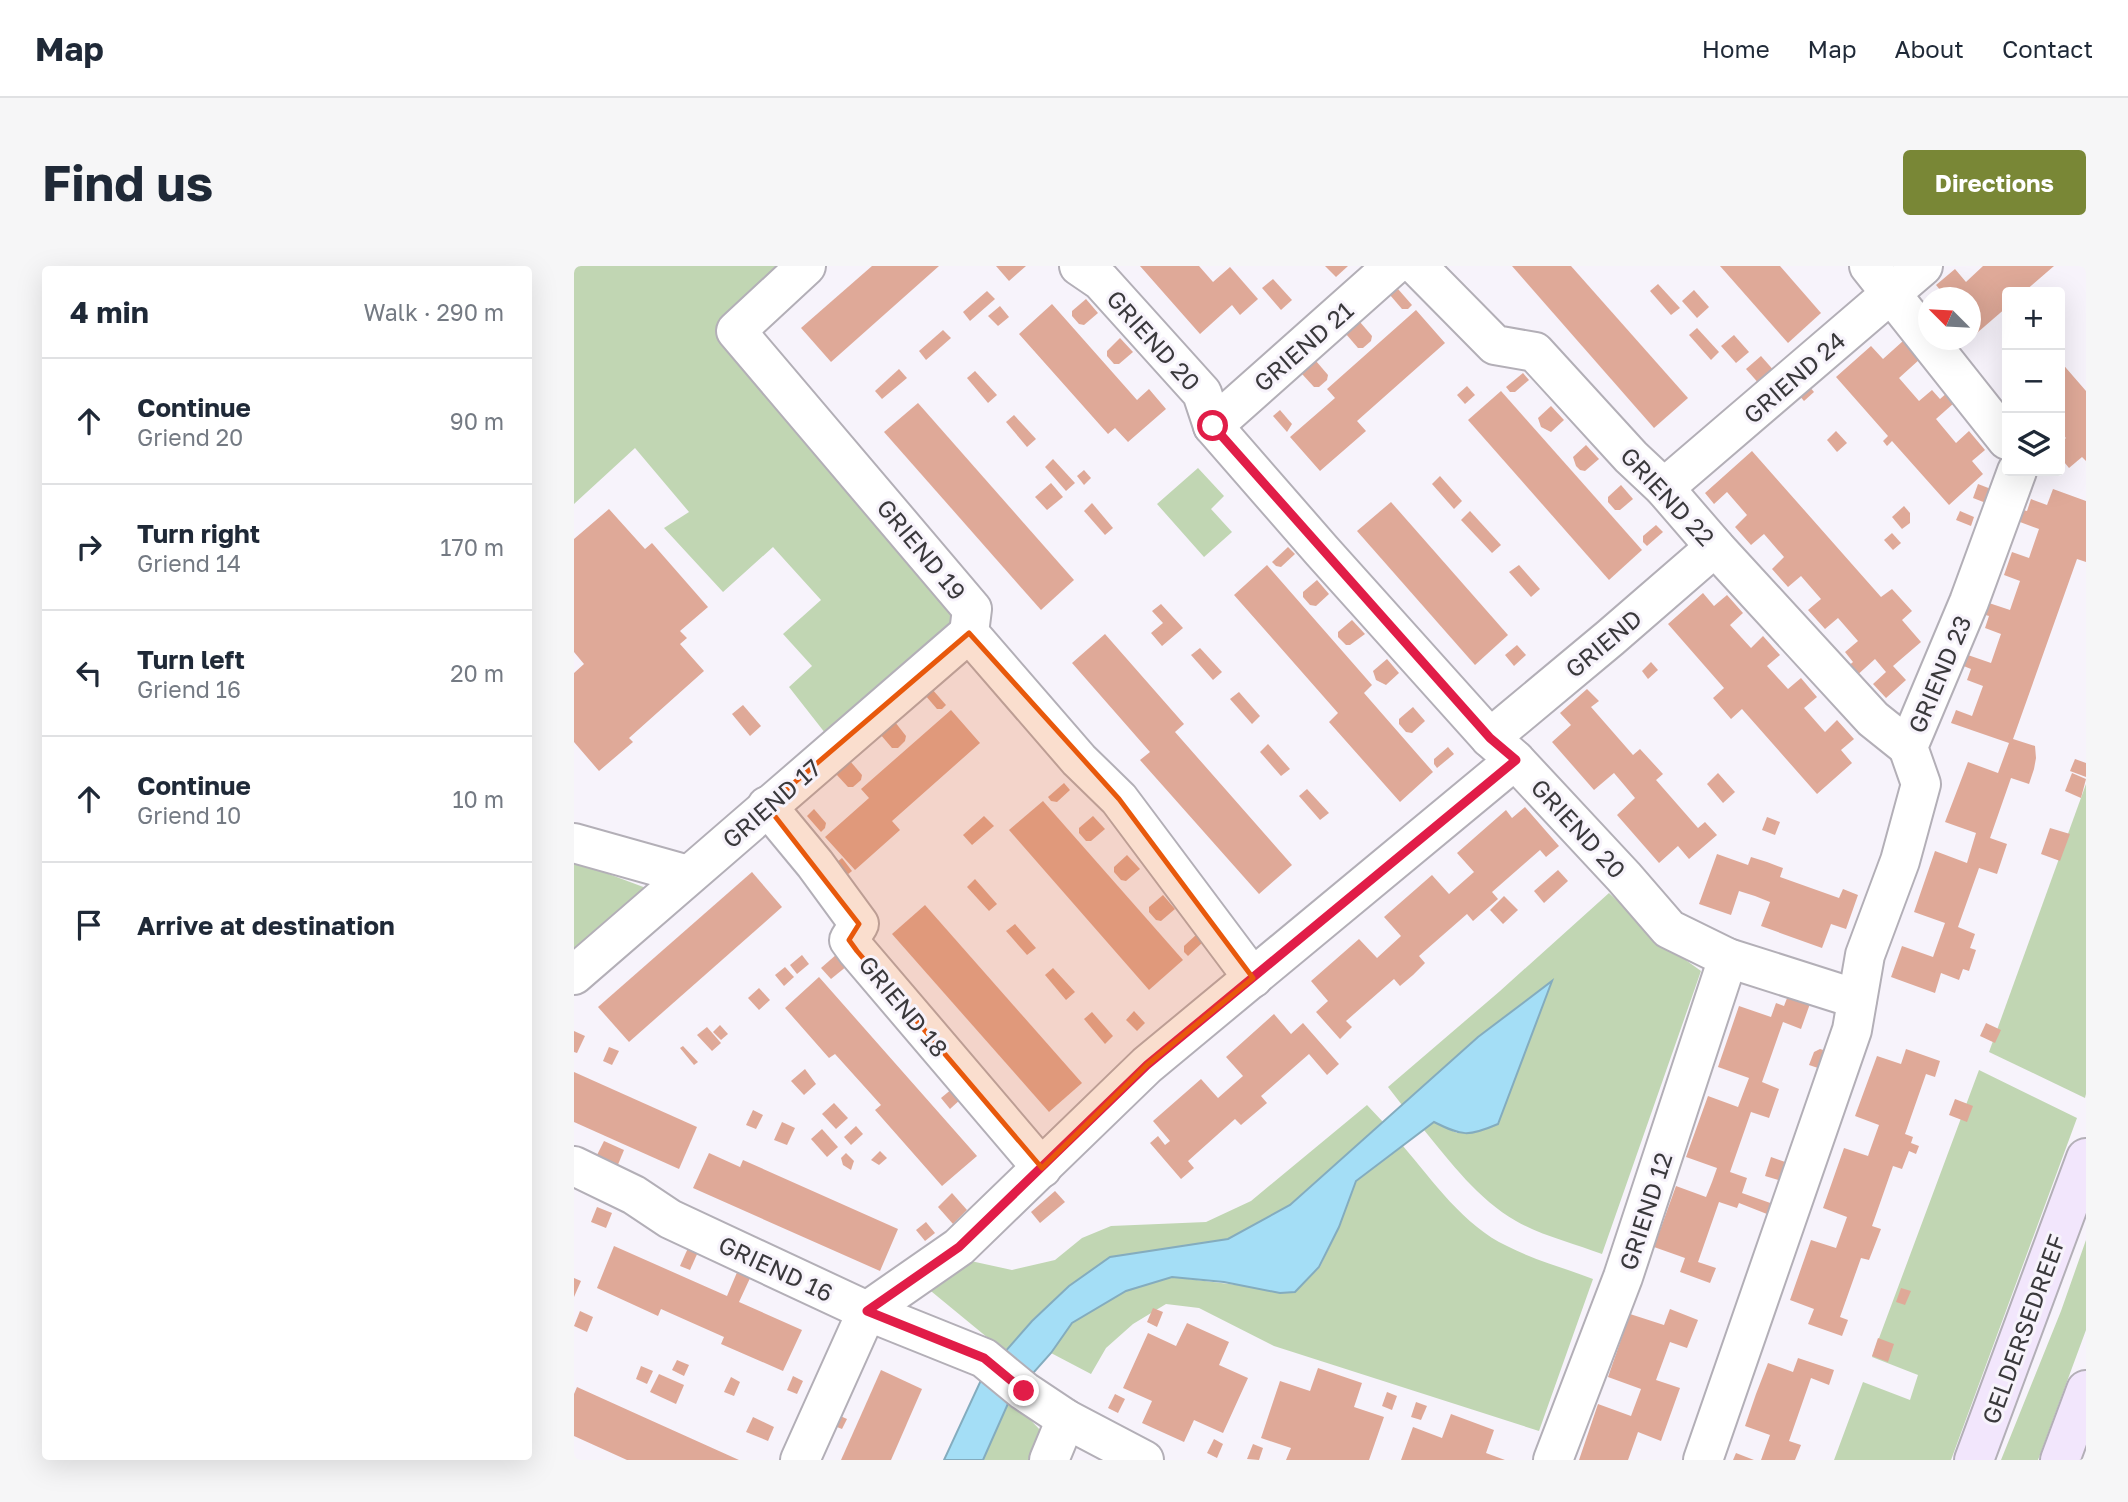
<!DOCTYPE html>
<meta charset="utf-8">
<style>
:root{--surface:#fff;--page:#f6f6f7;--text:#1f2937;--muted:#747a83;--line:#e0e1e3;--accent:#798736}
body{margin:0;font-family:"Golos Text",sans-serif;background:var(--page);color:var(--text)}
.controls{position:absolute;right:21px;top:21px;display:grid;overflow:hidden;border-radius:7px;box-shadow:0 7px 28px #0002}
.controls button{width:63px;height:63px;display:grid;place-items:center;padding:0;border:0;border-bottom:2px solid var(--line);background:var(--surface);color:var(--text);font:35px sans-serif}
.compass{position:absolute;left:1344px;top:21px;width:63px;height:63px;border-radius:50%;background:var(--surface);box-shadow:0 7px 28px #0002;rotate:294deg}
.stop{position:absolute;width:21px;height:21px;margin:-16px;border:5px solid #e11d48;border-radius:50%;background:#fff}
.stop.end{background:#e11d48;border-color:#fff;box-shadow:0 2px 7px #0008}
.list{margin:0;padding:0;list-style:none}
h2{display:flex;justify-content:space-between;align-items:center;height:91px;margin:0;padding:0 28px;font-size:30px}
h2 small{font-size:23px;font-weight:400;color:var(--muted)}
.list li{display:grid;grid-template-columns:46px 1fr auto;gap:21px;align-items:center;box-sizing:border-box;height:126px;padding:0 28px;border-top:2px solid var(--line)}
.list b{display:block;font-size:26px;white-space:nowrap}
.list p{margin:0;font-size:23px;white-space:nowrap;color:var(--muted)}
.list em{font-size:23px;font-style:normal;color:var(--muted)}
.icon{flex:none;width:38px;height:38px;fill:none;stroke:currentColor;stroke-width:2;stroke-linecap:round;stroke-linejoin:round}
.map{position:relative;flex:none;width:1512px;height:1194px;overflow:hidden;border-radius:7px}
header{display:flex;align-items:center;gap:42px;box-sizing:border-box;height:98px;padding:0 35px;background:var(--surface);border-bottom:2px solid var(--line)}
header strong{font-size:33px}
nav{display:flex;gap:38px;margin-inline-start:auto;font-size:24px}
.intro{display:flex;align-items:center;justify-content:space-between;box-sizing:border-box;height:168px;padding:0 42px}
h1{margin:0;font-size:49px}
.button{padding:18px 32px;border-radius:7px;background:var(--accent);color:#fff;font-size:24px;font-weight:700}
main{display:flex;gap:42px;padding:0 42px}
aside{flex:1;background:var(--surface);border-radius:7px;box-shadow:0 7px 28px #0002}
.map>svg:first-child{display:block}
</style>
<header>
<strong>Map</strong>
<nav><a>Home</a><a>Map</a><a>About</a><a>Contact</a></nav>
</header>
<div class="intro"><h1>Find us</h1><a class="button">Directions</a></div>
<main>
<aside>
<h2>4 min<small>Walk · 290 m</small></h2>
<ul class="list">
<li><svg class="icon" aria-label="ahead" viewBox="0 0 24 24"><path d="M12 20V5M6 11l6-6 6 6"/></svg><div><b>Continue</b><p>Griend 20</p></div><em>90 m</em></li>
<li><svg class="icon" aria-label="right" viewBox="0 0 24 24"><path d="M7 20v-9h11M14 6l5 5-5 5"/></svg><div><b>Turn right</b><p>Griend 14</p></div><em>170 m</em></li>
<li><svg class="icon" aria-label="left" viewBox="0 0 24 24"><path d="M17 20v-9H6M10 6l-5 5 5 5"/></svg><div><b>Turn left</b><p>Griend 16</p></div><em>20 m</em></li>
<li><svg class="icon" aria-label="ahead" viewBox="0 0 24 24"><path d="M12 20V5M6 11l6-6 6 6"/></svg><div><b>Continue</b><p>Griend 10</p></div><em>10 m</em></li>
<li><svg class="icon" aria-label="arrive" viewBox="0 0 24 24"><path d="M6 21V4h12l-3 4 3 4H6"/></svg><div><b>Arrive at destination</b></div></li>
</ul>
</aside>
<div class="map">
<svg width="1512" height="1194" viewBox="0 0 1512 1194">
<rect width="100%" height="100%" fill="#f7f3fb"/>
<!-- green -->
<g fill="#c1d6b3">
<polygon points="0,0 211,0 144,61 383,350 385,361 255,472 215,421 238,400 209,368 247,334 199,281 149,326 90,262 115,246 61,182 0,238"/>
<polygon points="624,202 650,230 637,243 658,266 630,291 583,238"/>
<polygon points="1512,518 1512,828 1511,832 1415,786"/>
<polygon points="0,595 80,625 0,688"/>
<path d="M1035,627L1095,682L1127,705L1028,988C1001,978 966,969 942,955C904,933 877,897 850,864L860,856L883,867L977,716L904,771L828,839L814,821L926,725Z"/>
<polygon points="1405,804 1503,852 1377,1194 1260,1194 1289,1116 1336,1134 1344,1109 1298,1091"/>
<polygon points="793,839 809,856 716,939 654,973 536,991 495,1020 458,1054 431,1086 352,1021 383,992 438,1004 481,994 508,972 537,960 632,956 677,935"/>
<path d="M829,880C859,915 890,960 933,980C960,994 991,1002 1019,1013L965,1165L700,1080L625,1042L592,1038L559,1058L532,1082L517,1108L477,1087L498,1057L552,1025L598,1011L721,1026L746,1001L765,961L782,915Z"/>
<polygon points="1512,974 1512,1064 1464,1194 1427,1194 1487,1045"/>
<polygon points="436,1132 467,1165 454,1194 409,1194"/>
</g>
<!-- water -->
<path fill="#a4def6" stroke="#84acbe" stroke-width="2" d="M978,715L924,858C894,871 888,870 860,856L782,915L765,961L745,1001L721,1026L706,1027L650,1016L598,1011L552,1025L498,1057L477,1087L436,1133L409,1194H370L408,1112L458,1055L495,1020L536,991L654,973L716,939L904,771Z"/>
<!-- building -->
<g fill="#dfa998">
<polygon points="298,0 365,0 257,96 227,62"/>
<polygon points="422,0 452,0 435,15"/>
<polygon points="566,0 625,0 639,16 656,1 684,33 666,49 658,39 626,68"/>
<polygon points="751,0 774,0 762,11"/>
<polygon points="938,0 997,0 1114,132 1080,162"/>
<polygon points="1146,0 1206,0 1247,47 1214,77"/>
<polygon points="1409,0 1480,0 1450,26 1433,26 1433,41 1396,73 1396,32 1373,32 1362,19 1381,3 1392,16"/>
<polygon points="699,13 718,34 707,44 688,22"/>
<polygon points="1084,18 1106,42 1097,49 1076,25"/>
<polygon points="824,23 838,39 834,43 828,43 816,29"/>
<polygon points="1120,24 1135,41 1123,52 1108,35"/>
<polygon points="413,25 421,33 396,55 389,46"/>
<polygon points="512,33 524,47 510,59 505,58 498,50 498,45"/>
<polygon points="478,38 563,134 575,123 592,143 554,176 541,162 534,168 445,68"/>
<polygon points="426,40 435,51 424,60 414,50"/>
<polygon points="842,44 871,77 783,155 792,165 746,205 716,171 761,132 753,123"/>
<polygon points="786,56 798,70 797,75 789,82 784,82 772,68"/>
<polygon points="1123,62 1145,86 1137,94 1115,69"/>
<polygon points="369,64 377,72 352,94 345,85"/>
<polygon points="1160,69 1175,86 1162,97 1147,80"/>
<polygon points="546,72 559,86 545,98 540,98 533,90 533,85"/>
<polygon points="1329,75 1346,93 1325,112 1345,135 1358,124 1366,133 1374,126 1380,137 1362,153 1382,177 1395,165 1411,184 1398,195 1409,208 1375,239 1318,175 1313,180 1309,175 1314,170 1262,111 1297,80 1309,93"/>
<polygon points="1187,90 1202,107 1187,120 1172,103"/>
<polygon points="742,95 754,109 753,114 745,121 740,121 728,108"/>
<polygon points="1486,95 1512,125 1512,195 1508,191 1495,202 1486,191 1486,177 1492,172 1486,166"/>
<polygon points="325,103 333,112 308,133 301,125"/>
<polygon points="401,105 423,129 414,137 393,112"/>
<polygon points="949,107 955,114 941,126 936,126 932,121"/>
<polygon points="1234,119 1240,126 1230,135 1224,128"/>
<polygon points="893,120 901,129 891,138 883,129"/>
<polygon points="927,125 1068,284 1035,314 894,154"/>
<polygon points="344,137 500,314 467,344 310,166"/>
<polygon points="977,140 990,154 977,166 967,161 964,152"/>
<polygon points="706,144 718,158 713,166 699,150"/>
<polygon points="440,149 462,173 453,181 432,156"/>
<polygon points="1262,165 1273,177 1263,186 1253,174"/>
<polygon points="1012,179 1025,193 1011,205 1006,204 1002,200 999,191"/>
<polygon points="1178,185 1307,331 1318,323 1338,345 1328,354 1347,376 1319,400 1332,414 1312,432 1299,418 1312,406 1301,393 1280,412 1271,403 1279,396 1271,386 1284,375 1264,352 1251,363 1234,344 1247,333 1227,310 1214,321 1198,303 1210,291 1190,268 1177,279 1161,261 1173,249 1153,226 1140,238 1131,227"/>
<polygon points="479,193 501,217 492,225 471,201"/>
<polygon points="510,204 517,212 510,219 503,210"/>
<polygon points="866,210 888,235 880,243 858,218"/>
<polygon points="477,217 489,231 473,244 461,231"/>
<polygon points="1404,218 1417,223 1412,237 1399,232"/>
<polygon points="1047,219 1059,233 1046,244 1041,244 1034,236 1034,231"/>
<polygon points="1479,223 1512,235 1512,296 1503,293 1439,473 1461,480 1462,492 1460,503 1455,518 1437,512 1416,572 1433,578 1423,608 1405,602 1384,661 1401,668 1396,682 1402,684 1395,705 1389,703 1385,714 1367,707 1361,727 1317,711 1328,680 1359,691 1371,657 1340,646 1361,585 1393,597 1402,567 1371,556 1394,496 1424,507 1435,477 1377,457 1382,444 1398,450 1409,420 1393,414 1397,403 1387,399 1391,388 1417,397 1427,368 1411,362 1415,350 1405,347 1409,335 1436,344 1446,315 1430,309 1438,286 1455,292 1465,263 1438,253 1442,242 1453,245 1457,233 1473,239"/>
<polygon points="817,236 934,369 901,399 783,265"/>
<polygon points="518,237 539,262 531,269 510,245"/>
<polygon points="1330,240 1336,247 1336,257 1328,263 1318,251"/>
<polygon points="35,243 71,283 78,277 134,341 106,365 113,372 106,378 130,405 55,472 59,476 25,505 0,476 0,407 10,398 0,386 0,273"/>
<polygon points="896,245 927,279 918,287 887,254"/>
<polygon points="1386,245 1400,251 1397,260 1382,254"/>
<polygon points="1082,259 1089,266 1073,280 1069,276 1069,270"/>
<polygon points="1318,267 1327,277 1319,284 1310,274"/>
<polygon points="714,281 721,288 707,301 702,300 698,296"/>
<polygon points="693,299 798,419 790,427 859,506 826,536 755,456 764,447 660,329"/>
<polygon points="945,299 966,323 957,331 935,306"/>
<polygon points="743,314 755,328 742,340 736,339 729,331 729,326"/>
<polygon points="1129,327 1140,340 1153,329 1169,347 1156,359 1177,382 1189,370 1206,389 1193,400 1214,423 1227,412 1243,431 1230,442 1251,466 1263,454 1280,473 1267,484 1278,497 1243,528 1168,443 1157,453 1139,432 1150,422 1094,358"/>
<polygon points="587,338 609,362 588,380 577,367 589,357 578,345"/>
<polygon points="778,354 791,368 776,379 772,379 764,371 764,366"/>
<polygon points="531,368 610,458 601,466 718,599 685,628 566,494 576,486 498,397"/>
<polygon points="943,379 952,389 940,400 931,389"/>
<polygon points="626,382 648,406 639,414 617,389"/>
<polygon points="813,393 825,407 812,419 802,414 799,405"/>
<polygon points="1077,396 1084,404 1074,413 1068,405"/>
<polygon points="358,423 372,439 368,443 363,443 351,429"/>
<polygon points="1013,423 1025,435 1017,441 1059,489 1066,483 1089,508 1082,514 1124,562 1131,556 1143,569 1115,593 1104,580 1085,597 1043,549 1061,532 1051,520 1040,507 1020,524 978,476 997,459 986,447"/>
<polygon points="665,426 686,450 678,458 656,433"/>
<polygon points="169,439 187,460 176,470 158,448"/>
<polygon points="839,441 851,455 838,467 832,466 825,458 825,453"/>
<polygon points="377,444 406,477 318,555 326,564 281,604 251,571 295,532 287,523"/>
<polygon points="321,456 332,470 331,475 324,482 318,482 306,468"/>
<polygon points="694,478 716,503 707,510 686,486"/>
<polygon points="874,481 880,488 863,502 860,498 860,493"/>
<polygon points="1501,493 1512,497 1512,511 1496,505"/>
<polygon points="276,495 288,509 287,514 279,521 274,521 262,508"/>
<polygon points="1144,507 1161,526 1149,537 1133,518"/>
<polygon points="1498,507 1512,513 1507,532 1491,525"/>
<polygon points="490,517 496,524 483,536 477,535 474,531"/>
<polygon points="733,523 755,547 746,554 725,530"/>
<polygon points="469,535 609,694 575,724 435,564"/>
<polygon points="951,541 985,580 972,591 966,584 918,626 924,633 899,655 893,648 845,690 851,697 839,709 826,720 820,713 772,755 778,761 766,773 742,746 754,735 737,715 785,673 803,692 827,670 810,651 858,609 875,628 900,606 883,587 932,544 938,552"/>
<polygon points="240,543 252,557 251,562 247,566 233,550"/>
<polygon points="410,550 420,560 398,579 389,569"/>
<polygon points="519,550 531,563 517,575 512,575 505,567 505,562"/>
<polygon points="1193,551 1206,556 1201,569 1188,564"/>
<polygon points="1476,562 1496,568 1486,595 1467,588"/>
<polygon points="1143,588 1174,599 1177,591 1193,596 1209,602 1206,611 1265,632 1269,623 1284,629 1272,663 1257,658 1248,682 1187,660 1196,636 1181,630 1165,625 1157,649 1125,638"/>
<polygon points="553,589 566,603 552,615 547,614 540,606 540,601"/>
<polygon points="268,592 278,605 268,613 257,601"/>
<polygon points="984,604 994,615 970,637 960,625"/>
<polygon points="178,606 208,641 55,776 24,741"/>
<polygon points="401,613 423,638 415,645 393,621"/>
<polygon points="589,629 601,643 587,655 582,654 575,646 575,641"/>
<polygon points="930,630 944,644 929,658 916,644"/>
<polygon points="351,639 508,817 475,846 318,668"/>
<polygon points="441,658 462,682 453,689 432,665"/>
<polygon points="623,668 630,675 614,690 610,686 610,680"/>
<polygon points="263,688 273,700 257,713 247,702"/>
<polygon points="228,689 235,698 223,708 216,699"/>
<polygon points="211,701 220,711 210,720 201,709"/>
<polygon points="479,702 501,726 492,734 471,709"/>
<polygon points="245,711 403,890 368,920 301,844 307,839 261,788 255,792 211,742"/>
<polygon points="185,722 196,734 185,744 174,732"/>
<polygon points="1215,727 1237,735 1227,763 1209,756 1188,816 1205,823 1195,852 1177,846 1156,906 1173,912 1168,927 1202,939 1198,950 1165,937 1163,942 1145,936 1124,996 1142,1002 1136,1017 1106,1006 1111,992 1080,981 1102,920 1132,931 1138,916 1143,902 1112,891 1134,830 1164,841 1175,812 1144,801 1165,740 1197,751 1202,737 1210,740"/>
<polygon points="560,745 571,757 563,765 552,754"/>
<polygon points="518,746 539,770 531,778 510,753"/>
<polygon points="700,748 717,768 729,757 765,798 753,809 735,788 687,830 693,837 667,859 661,853 614,895 620,902 607,913 576,877 584,870 591,879 596,875 579,855 627,813 644,832 669,810 652,791"/>
<polygon points="1412,757 1427,764 1421,777 1406,770"/>
<polygon points="146,759 154,768 147,774 139,766"/>
<polygon points="133,761 147,777 138,785 123,769"/>
<polygon points="0,765 11,770 3,787 0,786"/>
<polygon points="109,780 124,796 120,799 106,782"/>
<polygon points="35,781 45,785 38,799 29,795"/>
<polygon points="1246,783 1256,786 1250,804 1235,799 1240,786"/>
<polygon points="1332,783 1366,795 1361,811 1352,808 1331,868 1339,871 1337,877 1345,880 1342,888 1335,885 1328,903 1319,900 1298,960 1307,963 1295,994 1287,992 1266,1051 1274,1054 1268,1070 1234,1058 1240,1043 1216,1034 1237,974 1262,982 1273,951 1249,942 1270,882 1294,890 1305,859 1281,850 1303,790 1327,798"/>
<polygon points="231,803 242,818 230,829 217,815"/>
<polygon points="0,806 123,861 105,903 0,856"/>
<polygon points="379,822 388,832 376,843 367,832"/>
<polygon points="1381,833 1399,840 1393,856 1375,849"/>
<polygon points="260,837 274,852 262,863 248,848"/>
<polygon points="179,844 189,849 182,863 172,859"/>
<polygon points="208,856 221,862 213,879 200,874"/>
<polygon points="282,860 289,868 277,879 270,871"/>
<polygon points="248,863 264,881 253,891 237,873"/>
<polygon points="30,875 50,884 43,901 22,891"/>
<polygon points="306,885 313,892 305,899 297,894"/>
<polygon points="135,887 166,901 169,894 324,963 306,1005 119,922"/>
<polygon points="272,887 280,895 277,904 269,899 267,892"/>
<polygon points="1197,891 1217,898 1211,916 1191,910"/>
<polygon points="481,925 491,936 466,957 457,946"/>
<polygon points="378,927 393,944 379,958 364,941"/>
<polygon points="23,941 38,947 32,962 17,956"/>
<polygon points="352,956 361,967 351,975 342,964"/>
<polygon points="40,980 153,1030 164,1004 177,1010 165,1036 228,1064 209,1105 147,1078 150,1071 87,1043 84,1050 23,1022"/>
<polygon points="114,982 124,986 116,1004 106,1000"/>
<polygon points="0,1012 7,1015 0,1031"/>
<polygon points="1327,1022 1337,1025 1331,1039 1322,1036"/>
<polygon points="579,1042 589,1046 583,1061 573,1056"/>
<polygon points="1096,1043 1124,1054 1113,1082 1096,1076 1082,1114 1106,1122 1087,1175 1064,1166 1054,1194 1005,1194 1024,1138 1057,1150 1067,1123 1034,1111 1056,1048 1090,1059"/>
<polygon points="6,1045 19,1051 13,1066 0,1060"/>
<polygon points="613,1057 655,1076 645,1099 674,1112 649,1167 620,1154 610,1176 568,1157 578,1135 549,1122 574,1067 602,1080"/>
<polygon points="1304,1072 1320,1078 1314,1096 1298,1090"/>
<polygon points="1224,1092 1260,1104 1255,1119 1237,1112 1215,1175 1227,1179 1221,1194 1187,1194 1196,1169 1171,1160 1182,1128 1194,1097 1219,1106"/>
<polygon points="103,1094 115,1099 110,1110 98,1104"/>
<polygon points="67,1100 79,1105 73,1118 62,1113"/>
<polygon points="744,1102 788,1117 780,1141 810,1151 795,1194 712,1194 717,1182 687,1172 706,1115 736,1125"/>
<polygon points="307,1104 348,1123 317,1194 267,1194"/>
<polygon points="85,1108 110,1119 102,1138 76,1126"/>
<polygon points="219,1110 229,1115 223,1128 213,1124"/>
<polygon points="157,1111 166,1116 160,1130 150,1126"/>
<polygon points="3,1121 65,1149 165,1194 53,1194 0,1170 0,1128"/>
<polygon points="813,1126 823,1130 818,1144 808,1140"/>
<polygon points="541,1128 551,1133 544,1147 534,1142"/>
<polygon points="842,1136 853,1140 847,1154 837,1151"/>
<polygon points="262,1148 273,1153 268,1163 258,1159"/>
<polygon points="877,1148 920,1164 912,1187 931,1194 827,1194 839,1161 868,1172"/>
<polygon points="179,1151 200,1161 194,1175 172,1166"/>
<polygon points="640,1173 649,1178 643,1192 633,1187"/>
<polygon points="679,1178 689,1182 685,1194 673,1193"/>
<polygon points="1162,1187 1180,1194 1159,1194"/>
</g>
<g fill="none" stroke-linecap="round" stroke-linejoin="round">
<!-- street casing -->
<g stroke="#b3afb7" stroke-width="42">
<g id="street">
<polyline points="232,0 162,65 398,343 395,367 505,494 545,533 679,712"/>
<polyline points="505,0 527,15 628,127 639,160 748,285 916,472 941,494 1050,611 1095,663 1154,692 1283,733"/>
<polyline points="843,0 921,79 961,86 1057,191 1090,222 1141,281 1299,453 1334,481"/>
<polyline points="1295,0 1433,174"/>
<polyline points="639,160 819,0"/>
<polyline points="1090,222 1349,0"/>
<polyline points="916,472 1036,372 1141,281"/>
<polyline points="193,540 241,598 285,658 275,674 283,685 468,902"/>
<polyline points="0,577 114,609"/>
<polyline points="0,709 395,367"/>
<polyline points="0,900 60,929 96,953 293,1045 410,1092 450,1125 492,1153 570,1194"/>
<polyline points="226,1194 293,1045 385,981 573,799 941,494"/>
<polyline points="475,1194 492,1153"/>
<polyline points="979,1194 1049,1011 1154,692"/>
<polyline points="1129,1194 1278,764 1291,689 1326,595 1347,518 1334,481 1395,336 1443,205"/>
</g>
</g>
<!-- secondary casing -->
<g stroke="#b3afb7" stroke-width="42">
<g id="secondary">
<polyline points="1400,1194 1512,892"/>
<polyline points="1486,1194 1512,1124"/>
</g>
</g>
<!-- street -->
<use href="#street" stroke="#fff" stroke-width="38"/>
<!-- secondary -->
<use href="#secondary" stroke="#f2e6fc" stroke-width="38"/>
</g>
<g fill="none" stroke-linecap="round" stroke-linejoin="round">
<!-- route -->
<polyline stroke="#e11d48" stroke-width="9" points="450,1125 410,1092 293,1045 385,981 573,799 942,494 916,472 639,160"/>
</g>
<!-- marked area -->
<path fill="#e8590c" fill-opacity="0.2" stroke="#e8590c" stroke-width="5" stroke-linejoin="round" d="M395,367L545,533L679,712L573,799L468,902L283,685L275,674L285,658L193,540Z"/>
<g text-anchor="middle" dominant-baseline="central" stroke-width="6" stroke-linejoin="round" paint-order="stroke">
<!-- street labels -->
<g font-size="24" fill="#3a393c" stroke="#f7f3fb">
<text transform="translate(580 74) rotate(48)">GRIEND 20</text>
<text transform="translate(729 80) rotate(-41)">GRIEND 21</text>
<text transform="translate(1220 111) rotate(-41)">GRIEND 24</text>
<text transform="translate(1094 230) rotate(47)">GRIEND 22</text>
<text transform="translate(348 283) rotate(50)">GRIEND 19</text>
<text transform="translate(1029 377) rotate(-40)">GRIEND</text>
<text transform="translate(1365 408) rotate(-67)">GRIEND 23</text>
<text transform="translate(197 537) rotate(-41)">GRIEND 17</text>
<text transform="translate(1005 562) rotate(47)">GRIEND 20</text>
<text transform="translate(330 740) rotate(50)">GRIEND 18</text>
<text transform="translate(1071 945) rotate(-72)">GRIEND 12</text>
<text transform="translate(202 1002) rotate(25)">GRIEND 16</text>
<text transform="translate(1449 1063) rotate(-70)">GELDERSEDREEF</text>
</g>
</g>
</svg>
<div class="controls">
<button>+</button>
<button>−</button>
<button><svg class="icon" aria-label="layers" viewBox="0 0 24 24"><path d="M12 4l9 5-9 5-9-5zM3 14l9 5 9-5"/></svg></button>
</div>
<svg class="compass" viewBox="-18 -18 36 36"><path d="M0-13l5 13h-10z" fill="#e53935"/><path d="M0 13l5-13h-10z" fill="#747a83"/></svg>
<div class="stop" style="left:639px;top:160px"></div>
<div class="stop end" style="left:450px;top:1125px"></div>
</div>
</main>
